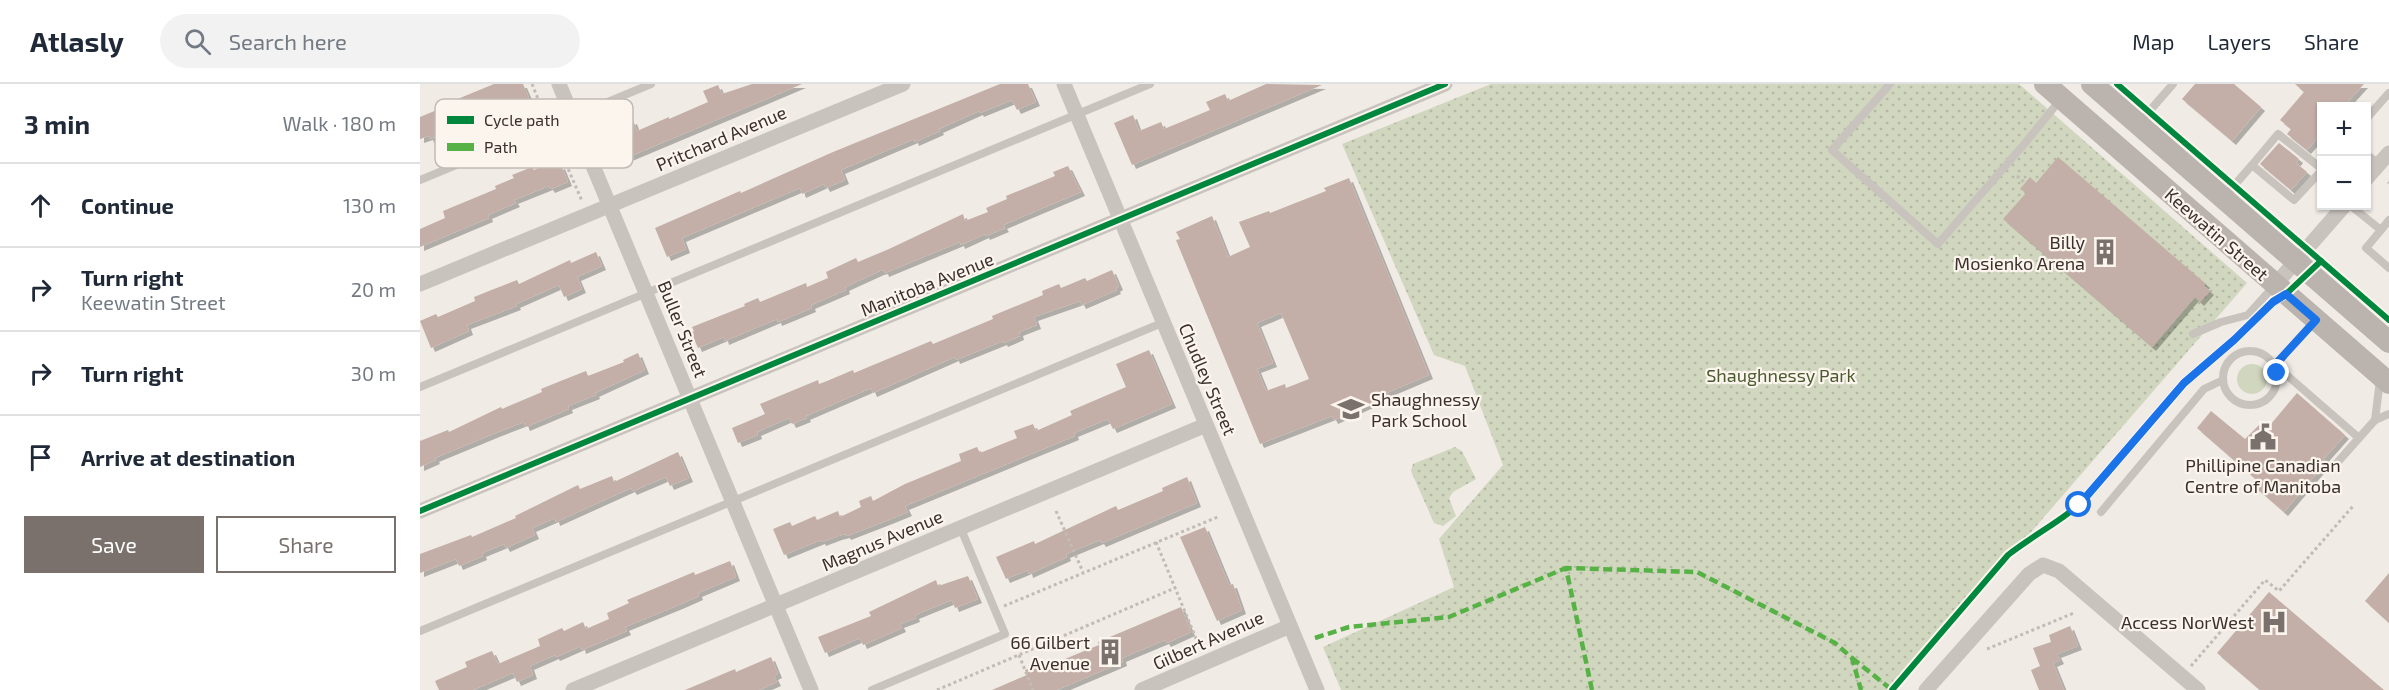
<!DOCTYPE html>
<meta charset="utf-8">
<style>
:root{--surface:#fff;--page:#f2f2f3;--text:#1f2937;--muted:#747a83;--line:#e0e1e3;--accent:#7a716c}
body{margin:0;font-family:"Exo 2",sans-serif;background:var(--page);color:var(--text)}
.controls{position:absolute;right:18px;top:18px;display:grid;overflow:hidden;border-radius:0px;box-shadow:0 2px 4px #0004}
.controls button{width:54px;height:54px;display:grid;place-items:center;padding:0;border:0;border-bottom:2px solid var(--line);background:var(--surface);color:var(--text);font:30px sans-serif}
.stop{position:absolute;width:18px;height:18px;margin:-14px;border:4px solid #1a73e8;border-radius:50%;background:#fff}
.stop.end{background:#1a73e8;border-color:#fff;box-shadow:0 2px 6px #0008}
.list{margin:0;padding:0;list-style:none}
h2{display:flex;justify-content:space-between;align-items:center;height:78px;margin:0;padding:0 24px;font-size:26px}
h2 small{font-size:20px;font-weight:400;color:var(--muted)}
.list li{display:grid;grid-template-columns:39px 1fr auto;gap:18px;align-items:center;box-sizing:border-box;height:84px;padding:0 24px;border-top:2px solid var(--line)}
.list b{display:block;font-size:22px;white-space:nowrap}
.list p{margin:0;font-size:20px;white-space:nowrap;color:var(--muted)}
.list em{font-size:20px;font-style:normal;color:var(--muted)}
.actions{display:flex;gap:12px;padding:18px 24px}
.actions a{flex:1;padding:14px 0;border:2px solid var(--accent);border-radius:0px;text-align:center;font-size:21px;color:var(--accent)}
.actions .main{background:var(--accent);color:#fff}
.icon{flex:none;width:33px;height:33px;fill:none;stroke:currentColor;stroke-width:2;stroke-linecap:round;stroke-linejoin:round}
.map{position:relative;flex:none;width:1969px;height:606px;overflow:hidden}
header{display:flex;align-items:center;gap:36px;box-sizing:border-box;height:84px;padding:0 30px;background:var(--surface);border-bottom:2px solid var(--line)}
header strong{font-size:28px}
nav{display:flex;gap:33px;margin-inline-start:auto;font-size:21px}
.search{width:420px;height:54px;background:var(--page);display:flex;align-items:center;gap:15px;box-sizing:border-box;padding:0 21px;border-radius:33px;color:var(--muted);font-size:22px}
main{display:flex}
aside{flex:1;background:var(--surface)}
.map>svg:first-child{display:block}
</style>
<header>
<strong>Atlasly</strong>
<div class="search"><svg class="icon" aria-label="search" viewBox="0 0 24 24"><circle cx="10" cy="10" r="6"/><path d="M15 15l6 6"/></svg>Search here</div>
<nav><a>Map</a><a>Layers</a><a>Share</a></nav>
</header>
<main>
<aside>
<h2>3 min<small>Walk · 180 m</small></h2>
<ul class="list">
<li><svg class="icon" aria-label="ahead" viewBox="0 0 24 24"><path d="M12 20V5M6 11l6-6 6 6"/></svg><div><b>Continue</b></div><em>130 m</em></li>
<li><svg class="icon" aria-label="right" viewBox="0 0 24 24"><path d="M7 20v-9h11M14 6l5 5-5 5"/></svg><div><b>Turn right</b><p>Keewatin Street</p></div><em>20 m</em></li>
<li><svg class="icon" aria-label="right" viewBox="0 0 24 24"><path d="M7 20v-9h11M14 6l5 5-5 5"/></svg><div><b>Turn right</b></div><em>30 m</em></li>
<li><svg class="icon" aria-label="arrive" viewBox="0 0 24 24"><path d="M6 21V4h12l-3 4 3 4H6"/></svg><div><b>Arrive at destination</b></div></li>
</ul>
<div class="actions"><a class="main">Save</a><a>Share</a></div>
</aside>
<div class="map">
<svg width="1969" height="606" viewBox="0 0 1969 606">
<defs>
<pattern id="park-dots" width="8" height="8" patternUnits="userSpaceOnUse" patternTransform="scale(1.5)"><rect width="8" height="8" fill="#d1d6bf"/><path d="M2 2h.1M6 6h.1" fill="none" stroke="#b4b8a4" stroke-width="1.8" stroke-linecap="round"/></pattern>
<filter id="shadow"><feDropShadow dx="4" dy="4" stdDeviation="0" flood-color="#0004"/></filter>
</defs>
<rect width="100%" height="100%" fill="#f0ebe5"/>
<!-- grass -->
<circle fill="#d1d6bf" cx="1832" cy="295" r="15"/>
<!-- park -->
<g fill="url(#park-dots)">
<polygon points="1071,0 1599,0 1827,199 1474,606 921,606 903,563 1034,503 1019,455 1083,381 1045,282 1014,271 922,60"/>
<polygon points="1035,363 1042,367 1056,395 1033,408 1029,414 1036,432 1023,442 1014,439 991,387 993,380"/>
</g>
<!-- building -->
<g fill="#c3afa7" fill-rule="evenodd" filter="url(#shadow)">
<polygon points="74,0 103,0 109,14 90,22 88,19 10,55 9,52 0,55 0,33 24,23 23,21"/>
<polygon points="332,0 382,0 206,74 193,45 213,36 217,47 249,33 249,35 288,18 283,7 298,1 302,10"/>
<polygon points="580,0 608,0 616,18 597,26 592,16 560,29 559,27 519,45 520,47 495,58 494,55 421,86 425,96 406,104 404,100 382,110 380,104 262,154 266,165 247,173 235,144 320,107 321,109 413,68"/>
<polygon points="846,0 902,1 712,81 694,39 713,31 719,47 741,38 744,45 790,26 786,18 805,10 808,17"/>
<polygon points="1775,0 1814,0 1841,23 1812,57 1762,15"/>
<polygon points="1875,0 1944,0 1924,22 1902,22 1902,49 1887,66 1867,50 1871,45 1860,36 1884,8"/>
<polygon points="1859,59 1879,75 1876,79 1887,88 1871,106 1840,80"/>
<polygon points="1638,73 1786,200 1784,202 1790,207 1780,218 1775,213 1732,263 1583,135 1606,109 1600,105 1610,93 1616,99"/>
<polygon points="135,77 137,83 141,81 148,98 131,105 129,102 94,116 96,119 68,131 69,134 0,163 0,145 25,134 23,127 76,105 75,102 94,94 92,91 112,83 114,86"/>
<polygon points="648,82 661,108 583,141 585,144 566,152 565,150 541,161 540,158 465,189 464,186 460,187 425,203 426,206 391,221 392,224 358,238 357,235 305,257 304,253 278,264 271,248 274,247 272,243 325,222 324,220 338,214 340,218 386,199 387,203 408,194 406,188 436,174 438,178 469,165 543,130 545,137 568,128 566,124 587,115 586,112 635,92 633,88"/>
<path d="M929,94L1009,291L957,313L958,316L914,336L912,332L840,360L756,156L760,155L756,148L792,132L808,173L830,163L819,138L849,127L850,129L906,107L904,104ZM861,229L889,295L866,304L865,300L846,307L837,285L853,279L837,239Z"/>
<polygon points="176,168 182,182 157,193 162,205 144,213 139,201 96,220 97,222 47,241 49,247 11,264 0,237 16,230 18,233 55,217 54,213 69,207 97,196 99,200 150,176 151,179"/>
<polygon points="692,186 699,202 696,204 697,206 662,221 660,217 614,233 617,241 599,248 600,252 584,259 583,257 536,276 535,273 453,309 451,304 386,332 387,334 372,340 369,334 337,348 338,351 318,359 312,344 345,330 340,320 398,296 399,300 407,297 433,286 434,289 511,257 513,260 573,235 572,232 623,211 622,207 639,200 641,204 665,194 667,197"/>
<polygon points="729,266 752,320 693,345 688,335 654,349 655,352 485,422 488,428 471,435 427,452 426,450 418,452 402,458 401,456 364,471 353,445 370,438 372,442 395,432 397,436 418,427 420,433 441,423 439,417 451,412 453,417 485,400 541,377 539,370 557,363 560,369 597,354 594,347 613,340 616,347 652,331 650,327 706,303 696,280"/>
<polygon points="218,269 225,286 175,309 176,311 148,322 149,325 132,332 106,343 104,338 78,348 15,374 16,376 0,383 0,357 28,346 29,348 81,323 82,325 122,308 121,305 138,298 166,287 168,292 204,278 203,276"/>
<polygon points="1877,309 1925,351 1901,378 1904,381 1864,428 1834,402 1838,397 1777,344 1791,327 1825,355 1839,341 1851,340"/>
<polygon points="258,368 269,394 250,402 246,393 213,407 211,404 136,438 135,434 112,444 115,451 86,464 84,460 62,469 63,472 39,482 36,475 0,489 0,470 51,451 52,453 96,434 95,432 158,401 160,405 192,392 194,398"/>
<polygon points="767,393 777,419 682,459 680,456 646,470 647,473 609,490 608,486 586,495 576,473 614,457 615,460 696,422 698,426 743,407 742,404"/>
<polygon points="785,443 809,501 813,500 822,526 797,537 760,453"/>
<polygon points="310,477 316,493 278,509 279,512 261,520 205,543 207,547 162,566 161,562 136,573 135,571 110,582 113,591 97,598 93,589 53,606 19,606 15,597 47,583 45,578 72,567 78,580 120,562 118,555 142,544 144,547 163,538 166,545 189,535 187,529 209,519 207,516 274,488 275,491"/>
<polygon points="1969,489 1969,539 1945,517"/>
<polygon points="548,492 558,515 535,524 532,516 495,531 496,534 480,540 482,544 443,561 440,554 405,569 398,553 451,532 449,528 516,496 518,502"/>
<polygon points="1849,508 1964,606 1840,606 1797,569"/>
<polygon points="761,523 771,548 747,559 745,556 702,574 703,578 637,606 572,606 607,591 605,586 633,575 635,579 679,561 678,558"/>
<polygon points="1650,542 1658,562 1637,570 1640,576 1633,579 1644,606 1619,606 1611,586 1620,582 1613,564 1631,558 1629,551"/>
<polygon points="351,573 358,590 354,592 357,598 339,606 265,606 315,585 316,588"/>
</g>
<g fill="none" stroke-linecap="round" stroke-linejoin="round">
<!-- path -->
<g stroke="#c2bbb6" stroke-width="3" stroke-dasharray="3 3" stroke-linecap="butt">
<polyline points="112,0 125,32"/>
<polyline points="134,52 162,117"/>
<polyline points="1597,92 1605,99"/>
<polyline points="1968,98 1969,99"/>
<polyline points="636,427 663,488"/>
<polyline points="736,458 780,564"/>
<polyline points="584,522 800,432"/>
<polyline points="1567,565 1654,529"/>
<polyline points="599,571 613,606"/>
<polyline points="1771,582 1845,496 1859,507 1934,421"/>
<polyline points="517,606 755,504"/>
</g>
<!-- service -->
<g stroke="#c9c3be" stroke-width="8">
<polyline points="1470,0 1412,66 1518,160 1606,58 1640,16"/>
<polyline points="1946,35 1969,9"/>
<polyline points="1719,39 1753,0"/>
<polyline points="1946,70 1959,80"/>
<polyline points="1832,81 1858,50 1902,85"/>
<polyline points="0,96 231,0"/>
<polyline points="1805,112 1832,81 1874,116 1902,86"/>
<polyline points="1931,122 1961,146 1969,136"/>
<polyline points="1961,146 1946,164 1969,184"/>
<polyline points="1895,237 1855,281 1939,354 1955,336 1969,330"/>
<polyline points="1773,250 1801,238 1828,231 1854,202"/>
<circle cx="1830" cy="294" r="27"/>
<polyline points="0,303 730,0"/>
<polyline points="1955,336 1960,296"/>
<polyline points="1916,380 1939,354"/>
<polyline points="1681,428 1784,305 1803,296"/>
<polyline points="0,547 742,239"/>
<polyline points="452,606 585,550 541,445"/>
</g>
<!-- minor -->
<g stroke="#c9c3be" stroke-width="15">
<polyline points="139,0 391,606"/>
<polyline points="644,0 897,606"/>
<polyline points="1946,95 1969,69"/>
<polyline points="0,200 483,0"/>
<polyline points="1855,201 1924,122"/>
<polyline points="0,427 1025,0"/>
<polyline points="153,606 786,341"/>
<polyline points="722,606 870,542"/>
<polyline points="1506,606 1609,490 1623,481 1639,487 1778,606"/>
</g>
<!-- secondary -->
<g stroke="#bab3ae" stroke-width="22">
<polyline points="1625,0 1969,299"/>
<polyline points="1672,0 1969,258"/>
</g>
<!-- quiet -->
<g stroke="#57b246" stroke-width="4.5" stroke-dasharray="9 4.5" stroke-linecap="butt">
<polyline points="895,554 929,543 1029,533 1146,484"/>
<polyline points="1432,574 1472,606"/>
<polyline points="1172,606 1146,484 1277,488 1415,559 1432,574 1441,606"/>
</g>
<!-- cycleway casing -->
<g stroke="#fbf5ee" stroke-width="10">
<g id="cycleway">
<polyline points="1697,0 1969,236"/>
<polyline points="0,427 1025,0"/>
<path d="M1472,606L1588,471C1611,453 1636,440 1659,421L1764,299L1814,256L1853,217L1866,210L1901,177"/>
</g>
</g>
<!-- cycleway -->
<use href="#cycleway" stroke="#00873e" stroke-width="6"/>
</g>
<g fill="none" stroke-linecap="round" stroke-linejoin="round">
<!-- route -->
<polyline stroke="#1a73e8" stroke-width="8" points="1659,421 1764,299 1814,256 1853,218 1866,210 1896,236 1855,281 1857,289"/>
</g>
<!-- icons -->
<defs>
<g id="building-bare" transform="scale(2.07)"><path d="M-4-6H4V6H1V3H-1V6H-4ZM-2.5-4.3h1.7v1.8h-1.7ZM.8-4.3h1.7v1.8H.8ZM-2.5-1h1.7V.8h-1.7ZM.8-1h1.7V.8H.8Z" fill="#7a716c" stroke="#fbf5ee" stroke-width="2.5" paint-order="stroke"/></g>
<g id="school-bare" transform="scale(2.07)"><path d="M0-5L7-2L0 1L-7-2ZM-4 1L0 2.5L4 1V4Q0 6-4 4Z" fill="#7a716c" stroke="#fbf5ee" stroke-width="2.5" paint-order="stroke"/></g>
<g id="civic-bare" transform="scale(2.07)"><path d="M-.6-6.5H3V-4.5H.6V-3L4-1V1h2V6H-6V1h2V-1L-.6-3ZM-1.2 2.5V6h2.4V2.5Z" fill="#7a716c" stroke="#fbf5ee" stroke-width="2.5" paint-order="stroke"/></g>
<g id="hospital-bare" transform="scale(2.07)"><path d="M-5-5h3v3.5h4V-5h3V5h-3V1.5h-4V5h-3Z" fill="#7a716c" stroke="#fbf5ee" stroke-width="2.5" paint-order="stroke"/></g>
</defs>
<g fill-rule="evenodd">
<use href="#building-bare" x="1685" y="168"/>
<use href="#school-bare" x="931" y="325"/>
<use href="#civic-bare" x="1843" y="353"/>
<use href="#hospital-bare" x="1854" y="538"/>
<use href="#building-bare" x="690" y="568"/>
</g>
<g text-anchor="middle" dominant-baseline="central" stroke-width="4.5" stroke-linejoin="round" paint-order="stroke">
<!-- street labels -->
<g font-size="18" fill="#3b302b" stroke="#fbf5ee">
<text transform="translate(301 54) rotate(-23)">Pritchard Avenue</text>
<text transform="translate(1797 150) rotate(41)">Keewatin Street</text>
<text transform="translate(507 200) rotate(-22)">Manitoba Avenue</text>
<text transform="translate(263 245) rotate(68)">Buller Street</text>
<text transform="translate(788 295) rotate(67)">Chudley Street</text>
<text transform="translate(462 456) rotate(-23)">Magnus Avenue</text>
<text transform="translate(788 556) rotate(-24)">Gilbert Avenue</text>
</g>
<!-- poi labels -->
<g font-size="18" fill="#3b302b" stroke="#fbf5ee" text-anchor="end">
<text x="1665" y="158">Billy<tspan x="1665" dy="21">Mosienko Arena</tspan></text>
<text x="951" y="315" text-anchor="start">Shaughnessy<tspan x="951" dy="21">Park School</tspan></text>
<text x="1843" y="381" text-anchor="middle">Phillipine Canadian<tspan x="1843" dy="21">Centre of Manitoba</tspan></text>
<text x="1834" y="538">Access NorWest</text>
<text x="670" y="558">66 Gilbert<tspan x="670" dy="21">Avenue</tspan></text>
</g>
<!-- park labels -->
<g font-size="18" fill="#4a5a2e" stroke="#fbf5ee">
<text x="1361" y="291">Shaughnessy Park</text>
</g>
</g>
<!-- legend -->
<rect x="15" y="15" width="198" height="69" rx="9" fill="#fbf5ee" stroke="#c1bab4" stroke-width="1.5"/>
<rect x="27" y="32" width="27" height="8" fill="#00873e"/>
<rect x="27" y="59" width="27" height="8" fill="#57b246"/>
<g font-size="16" fill="#3b302b">
<text x="64" y="42">Cycle path</text>
<text x="64" y="69">Path</text>
</g>
</svg>
<div class="controls">
<button>+</button>
<button>−</button>
</div>
<div class="stop" style="left:1659px;top:421px"></div>
<div class="stop end" style="left:1857px;top:289px"></div>
</div>
</main>
